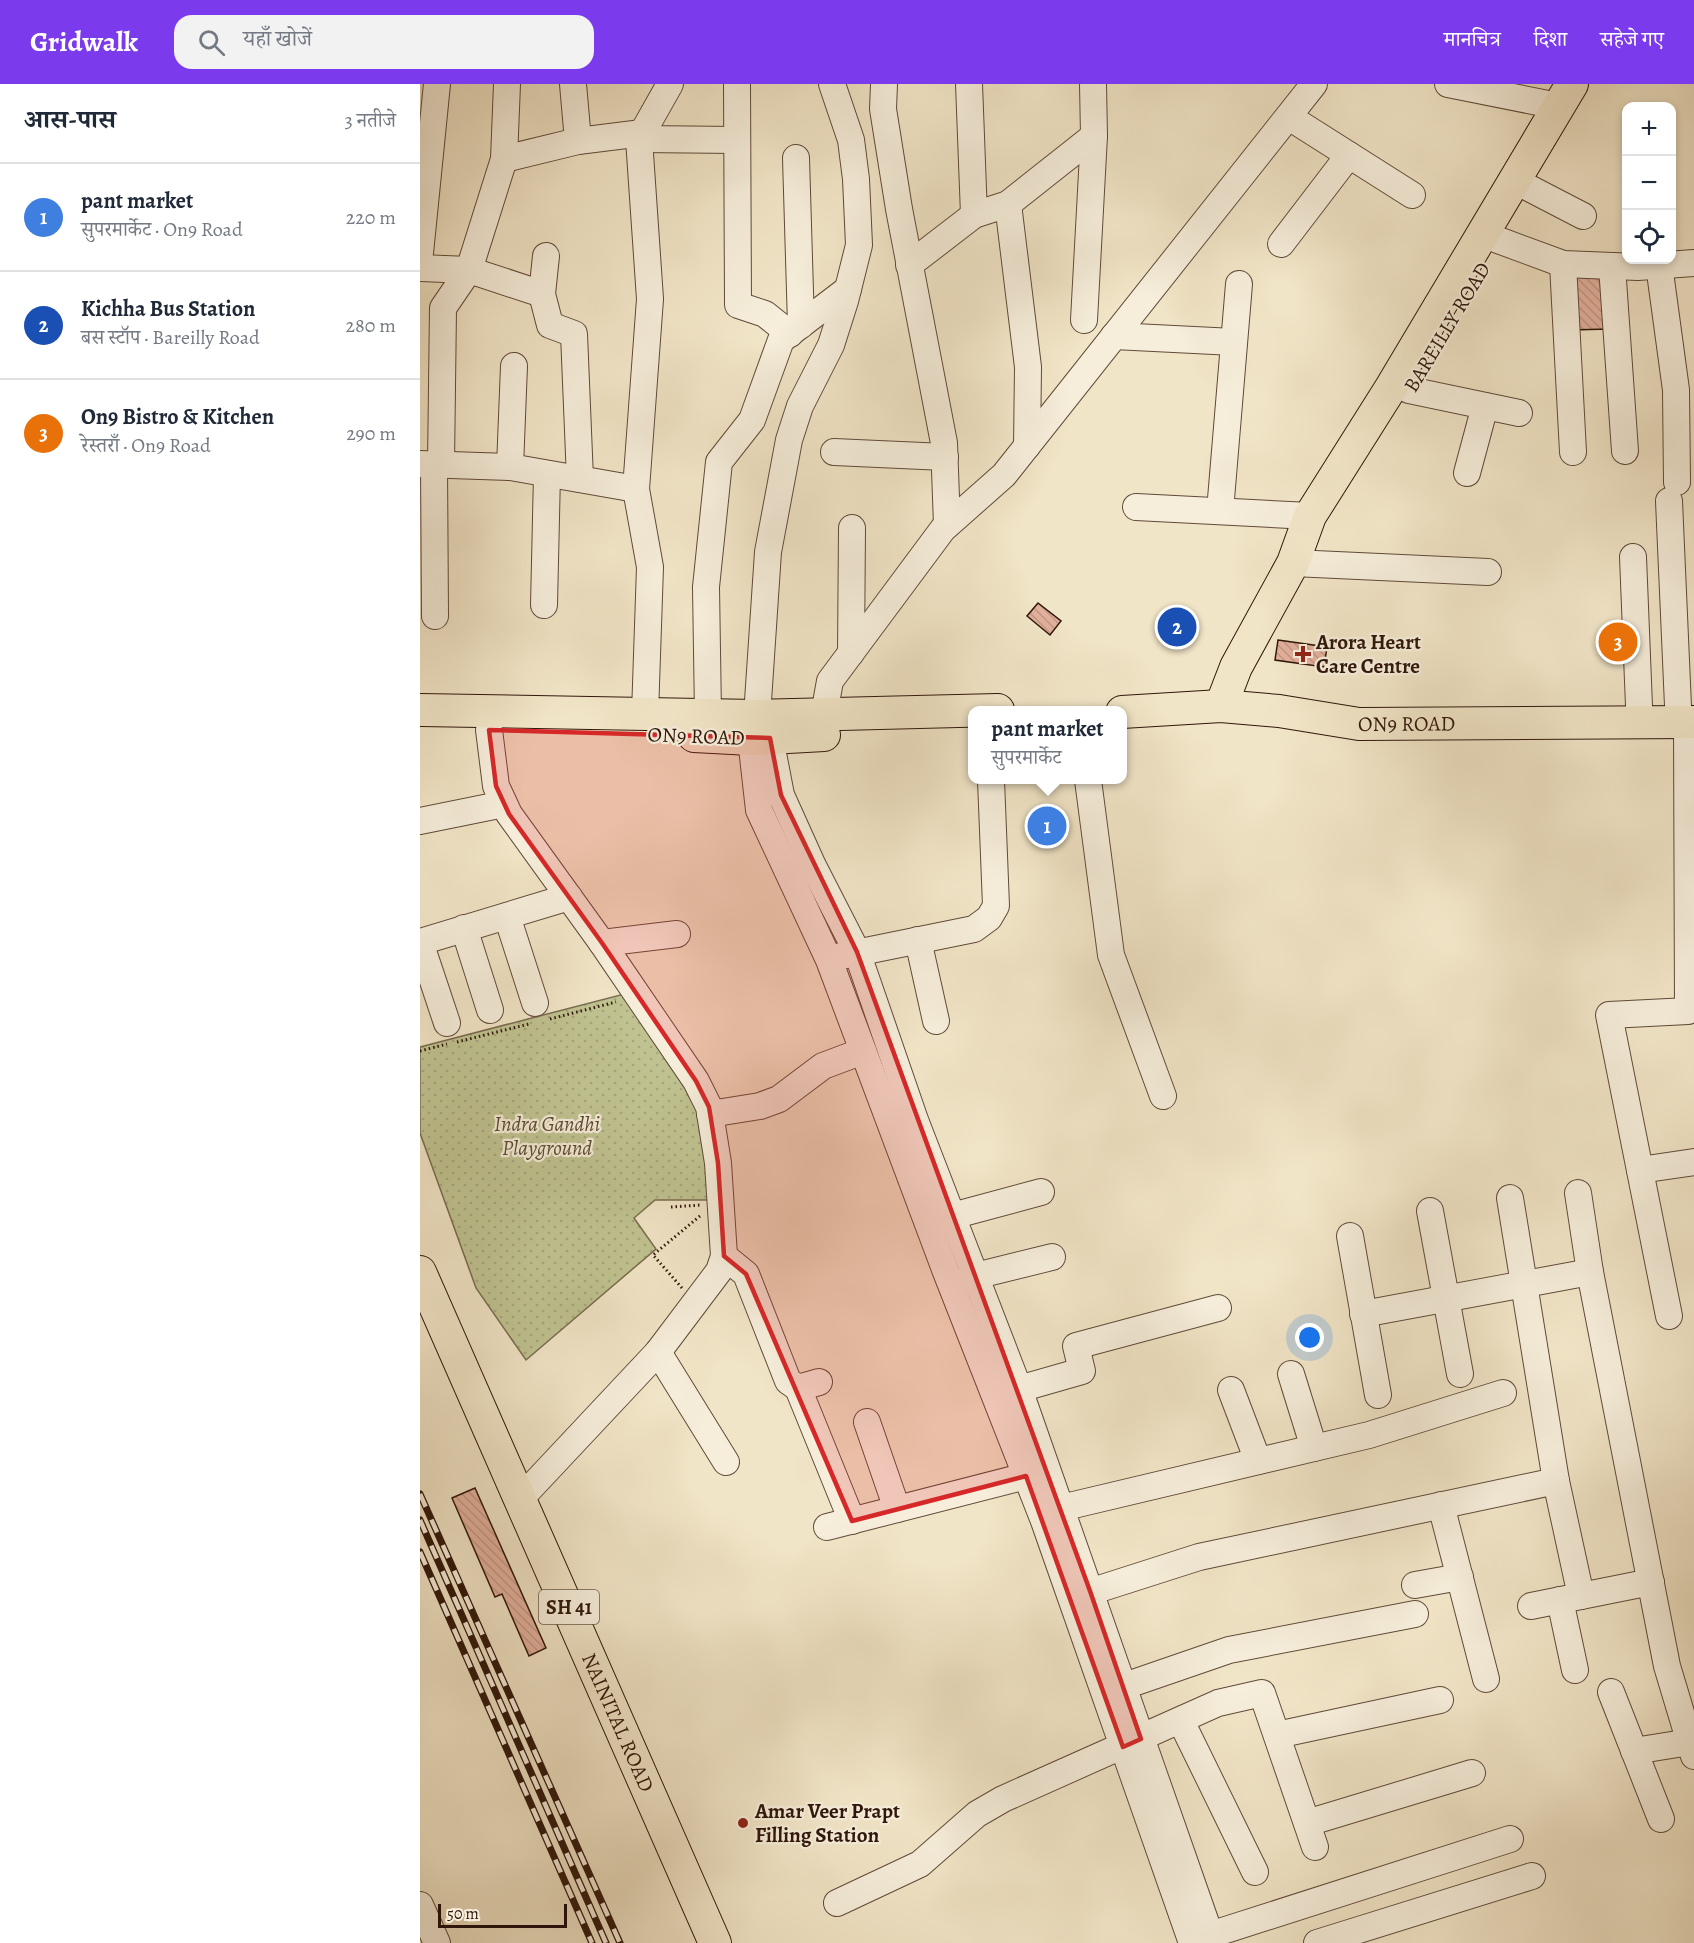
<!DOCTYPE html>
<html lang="hi">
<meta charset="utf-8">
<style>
:root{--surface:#fff;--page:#f2f2f3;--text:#1f2937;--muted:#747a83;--line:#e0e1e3;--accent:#7c3aed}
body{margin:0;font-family:Alegreya,"Noto Serif Devanagari",serif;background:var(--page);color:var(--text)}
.controls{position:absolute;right:18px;top:18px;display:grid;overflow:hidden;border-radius:12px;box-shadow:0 3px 9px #0003}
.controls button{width:54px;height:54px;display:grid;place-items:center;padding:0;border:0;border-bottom:2px solid var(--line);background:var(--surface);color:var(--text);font:30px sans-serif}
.scale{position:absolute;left:18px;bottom:15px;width:129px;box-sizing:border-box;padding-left:6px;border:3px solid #2f160a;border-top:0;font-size:16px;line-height:21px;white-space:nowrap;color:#2f160a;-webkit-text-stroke:4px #f6eedb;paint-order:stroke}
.you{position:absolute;left:890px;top:1254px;width:21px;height:21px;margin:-15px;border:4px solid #fff;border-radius:50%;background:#1a73e8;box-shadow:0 0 0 9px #1a73e833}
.badge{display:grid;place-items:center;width:39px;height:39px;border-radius:50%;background:var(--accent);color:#fff;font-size:20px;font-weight:700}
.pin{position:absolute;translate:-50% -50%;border:3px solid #fff;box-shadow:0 2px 6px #0006}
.popup{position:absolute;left:548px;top:622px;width:159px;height:78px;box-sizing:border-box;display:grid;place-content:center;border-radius:12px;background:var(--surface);filter:drop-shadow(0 2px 4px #0005);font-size:20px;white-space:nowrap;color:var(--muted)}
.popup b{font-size:22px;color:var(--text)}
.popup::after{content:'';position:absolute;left:50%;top:100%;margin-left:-12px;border:12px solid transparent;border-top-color:var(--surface)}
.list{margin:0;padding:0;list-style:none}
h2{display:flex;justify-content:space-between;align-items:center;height:78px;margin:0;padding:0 24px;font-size:26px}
h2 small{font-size:20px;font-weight:400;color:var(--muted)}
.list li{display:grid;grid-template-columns:39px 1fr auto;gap:18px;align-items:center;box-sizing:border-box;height:108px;padding:0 24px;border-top:2px solid var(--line)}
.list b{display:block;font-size:22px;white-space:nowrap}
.list p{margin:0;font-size:20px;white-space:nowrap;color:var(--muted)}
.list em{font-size:20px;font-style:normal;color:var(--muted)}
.icon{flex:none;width:33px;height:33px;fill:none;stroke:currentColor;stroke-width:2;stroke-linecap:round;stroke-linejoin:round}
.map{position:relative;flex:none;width:1274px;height:1859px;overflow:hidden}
header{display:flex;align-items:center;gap:36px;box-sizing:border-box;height:84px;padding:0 30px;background:var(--accent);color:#fff}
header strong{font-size:28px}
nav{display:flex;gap:33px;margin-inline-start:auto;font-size:21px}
.search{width:420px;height:54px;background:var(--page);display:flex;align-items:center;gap:15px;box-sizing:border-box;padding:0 21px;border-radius:18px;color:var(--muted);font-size:22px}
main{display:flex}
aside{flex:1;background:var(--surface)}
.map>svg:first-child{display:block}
</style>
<header>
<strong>Gridwalk</strong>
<div class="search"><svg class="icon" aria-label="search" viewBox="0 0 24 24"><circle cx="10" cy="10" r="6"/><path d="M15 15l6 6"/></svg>यहाँ खोजें</div>
<nav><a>मानचित्र</a><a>दिशा</a><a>सहेजे गए</a></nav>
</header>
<main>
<aside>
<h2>आस-पास<small>3 नतीजे</small></h2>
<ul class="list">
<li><span class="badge" style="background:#3f7fe0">1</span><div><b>pant market</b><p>सुपरमार्केट · On9 Road</p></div><em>220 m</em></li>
<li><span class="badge" style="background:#1a4fb4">2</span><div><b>Kichha Bus Station</b><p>बस स्टॉप · Bareilly Road</p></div><em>280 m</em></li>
<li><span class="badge" style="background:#e8710a">3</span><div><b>On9 Bistro &amp; Kitchen</b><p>रेस्तराँ · On9 Road</p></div><em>290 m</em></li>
</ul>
</aside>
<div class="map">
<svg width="1274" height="1859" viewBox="0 0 1274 1859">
<defs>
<pattern id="grass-dots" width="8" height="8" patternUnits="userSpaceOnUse" patternTransform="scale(1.5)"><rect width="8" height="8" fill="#c0c391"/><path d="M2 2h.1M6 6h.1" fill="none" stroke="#a5a77c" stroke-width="1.8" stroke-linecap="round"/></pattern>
<pattern id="building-back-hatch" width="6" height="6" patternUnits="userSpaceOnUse" patternTransform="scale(1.5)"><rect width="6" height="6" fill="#e2b09c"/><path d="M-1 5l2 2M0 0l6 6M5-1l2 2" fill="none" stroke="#c29785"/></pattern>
</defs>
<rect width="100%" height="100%" fill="#f1e5c7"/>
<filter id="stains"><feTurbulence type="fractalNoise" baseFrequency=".00333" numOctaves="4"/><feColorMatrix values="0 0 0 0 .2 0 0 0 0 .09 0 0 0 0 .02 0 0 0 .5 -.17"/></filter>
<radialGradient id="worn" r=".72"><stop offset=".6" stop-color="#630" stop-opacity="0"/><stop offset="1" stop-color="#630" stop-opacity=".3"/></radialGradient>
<!-- grass -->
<polygon fill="url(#grass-dots)" stroke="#786c4e" stroke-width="1.5" points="208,909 283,1030 289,1116 235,1116 214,1134 236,1165 106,1276 56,1204 0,1049 0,963"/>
<!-- building -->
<g fill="url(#building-back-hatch)" stroke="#2f160a" stroke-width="1.5">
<polygon points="1189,187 1190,245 1149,246 1148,188"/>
<polygon points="618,519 641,537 630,551 607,532"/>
<polygon points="858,556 907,563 904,583 855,576"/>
<polygon points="55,1404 126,1564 109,1572 82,1510 75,1513 32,1414"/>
</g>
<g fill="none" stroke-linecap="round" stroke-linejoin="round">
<!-- minor casing -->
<g stroke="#604a39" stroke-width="28">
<g id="minor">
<polyline points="153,0 158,57"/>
<polyline points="317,0 318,221 345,230 370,250"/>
<polyline points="464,0 463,25 479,125 524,359 527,441"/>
<polyline points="549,0 554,131"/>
<polyline points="1028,0 1138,22"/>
<polyline points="869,33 992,111"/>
<polyline points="219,55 317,56"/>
<polyline points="376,74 381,241"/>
<polyline points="84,75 158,57 222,49"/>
<polyline points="1109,104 1163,132"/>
<polyline points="588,120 608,283 607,362"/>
<polyline points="1078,156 1143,180 1218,183 1274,179"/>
<polyline points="861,160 929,71"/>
<polyline points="0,169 17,0"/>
<polyline points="126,172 122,210 130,241 154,250 160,395"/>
<polyline points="1143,180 1153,368"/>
<polyline points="489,181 554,131 588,120 674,52"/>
<polyline points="1239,181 1256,306 1257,398"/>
<polyline points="1192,182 1205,367"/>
<polyline points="0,184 49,186 122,210"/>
<polyline points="664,236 674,52 673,0"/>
<polyline points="694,252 814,258"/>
<polyline points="989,306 1099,329"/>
<polyline points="414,368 525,373"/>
<polyline points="0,380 90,383 216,405"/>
<polyline points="14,380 15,532"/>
<polyline points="21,380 23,224 49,186 84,75 87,0"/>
<polyline points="90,383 94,282"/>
<polyline points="1047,389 1065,322"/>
<polyline points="1249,417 1258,622"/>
<polyline points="716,423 890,432"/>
<polyline points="800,427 819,200"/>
<polyline points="1213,473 1219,622"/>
<polyline points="873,479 1068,488"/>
<polyline points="124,521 127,390"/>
<polyline points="431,569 432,444"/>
<polyline points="225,630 230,483 216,405 230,215 219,55 250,0"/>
<polyline points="404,630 410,597 523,445 584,391 894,0"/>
<polyline points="288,631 286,503 299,378 332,336 361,256 428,205"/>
<polyline points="337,632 348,468 369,356 380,322 411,261 425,217 439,161 436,95 431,56 412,0"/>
<polyline points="69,646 76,702 89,730 182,859 276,997 289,1023 298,1079 304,1172 299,1187 238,1268 101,1414"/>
<polyline points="350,654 361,711 393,782 437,868 495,1036 599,1305 793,1859"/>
<polyline points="331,655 339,726 409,876 526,1188 624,1437 772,1859"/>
<polyline points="668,696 691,871 743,1012"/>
<polyline points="0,737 84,720"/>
<polyline points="87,832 115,919"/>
<polyline points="44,844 70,926"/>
<polyline points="498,856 516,937"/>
<polyline points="0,858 149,813"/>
<polyline points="0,858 27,939"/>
<polyline points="182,859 257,850"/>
<polyline points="421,872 554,845 569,834 576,822 571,696"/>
<polyline points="290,1030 340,1022 359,1015 403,982 443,967"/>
<polyline points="1220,1086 1274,1078"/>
<polyline points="1158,1109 1170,1188 1247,1582 1274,1672"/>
<polyline points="1090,1114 1136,1397 1161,1512"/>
<polyline points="1010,1127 1040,1290"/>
<polyline points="517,1138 532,1132 621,1108"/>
<polyline points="930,1152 958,1311"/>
<polyline points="304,1172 326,1190 368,1297 378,1304 399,1298"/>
<polyline points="540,1199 555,1192 632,1173"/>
<polyline points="943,1230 1170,1188"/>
<polyline points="1249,1232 1189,931 1268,927 1267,639"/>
<polyline points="238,1268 306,1378"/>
<polyline points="871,1290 894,1364"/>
<polyline points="378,1304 432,1437"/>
<polyline points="811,1306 838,1377"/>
<polyline points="584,1311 599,1305 662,1287 656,1262 798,1224"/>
<polyline points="447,1338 477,1425"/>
<polyline points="1021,1421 1066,1595"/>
<polyline points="624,1428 949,1351 1083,1309"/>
<polyline points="407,1443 606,1392"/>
<polyline points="995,1501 1040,1493"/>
<polyline points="654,1513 779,1473 1136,1397"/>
<polyline points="1140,1516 1155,1586"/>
<polyline points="1111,1522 1231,1498"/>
<polyline points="687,1608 809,1566 995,1530"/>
<polyline points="1191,1608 1241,1735"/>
<polyline points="761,1637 835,1788"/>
<polyline points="857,1651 1020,1616"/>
<polyline points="1214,1667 1270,1658"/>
<polyline points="887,1739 1052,1689"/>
<polyline points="417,1819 500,1780 557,1730 583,1715 798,1619 842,1609 895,1763"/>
<polyline points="0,1821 17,1859"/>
<polyline points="790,1851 1090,1755"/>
<polyline points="897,1859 1112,1792"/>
</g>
</g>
<!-- major casing -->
<g stroke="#2f160a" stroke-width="34">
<g id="major">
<polyline points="801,622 816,583 873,479 890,432 972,302 1152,0"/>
<polyline points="0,626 337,632 578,626"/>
<path id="s1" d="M702,628L801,622L859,627L939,640L1274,638"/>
<polyline points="274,652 331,655 404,651"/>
<path id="s2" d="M0,1188L295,1859"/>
</g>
</g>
<!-- path -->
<g stroke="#2f160a" stroke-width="3" stroke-dasharray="1.5 3" stroke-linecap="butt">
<polyline points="130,935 196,918"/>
<polyline points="37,958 109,940"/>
<polyline points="0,967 27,960"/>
<polyline points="251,1123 281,1121"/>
<polyline points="262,1204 233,1171 280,1132"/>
</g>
<!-- minor -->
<use href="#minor" stroke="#f6eedb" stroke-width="26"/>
<!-- major -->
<use href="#major" stroke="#f1e5c7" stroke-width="32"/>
<!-- rail casing -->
<g stroke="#2f160a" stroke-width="7">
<g id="rail">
<polyline points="0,1410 200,1859"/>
<polyline points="0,1436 186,1859"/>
<polyline points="0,1468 172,1859"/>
</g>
</g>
<!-- rail -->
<use href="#rail" stroke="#f6eedb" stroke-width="4.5" stroke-dasharray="14" stroke-linecap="butt"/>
</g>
<!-- marked area -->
<path fill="#d62828" fill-opacity="0.2" stroke="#d62828" stroke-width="4.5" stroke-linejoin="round" d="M69,646L350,654L361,711L437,868L670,1507L721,1655L703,1663L606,1392L432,1437L326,1190L304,1172L298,1079L289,1023L276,997L182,859L89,730L76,702Z"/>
<!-- markers -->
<g fill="#8f2418" stroke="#f6eedb" stroke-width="2">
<path d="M880 561h6v6h6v6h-6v6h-6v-6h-6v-6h6z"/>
<circle cx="323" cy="1739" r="6"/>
</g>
<g text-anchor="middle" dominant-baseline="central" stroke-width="4.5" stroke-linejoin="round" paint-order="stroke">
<!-- shield labels -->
<rect fill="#f6eedb" stroke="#6b5749" stroke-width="1.5" x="119" y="1506" width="60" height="34" rx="4.5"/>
<g font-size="20" font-weight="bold" fill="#2f160a">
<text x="149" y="1523">SH 41</text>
</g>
<!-- street labels -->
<g font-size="21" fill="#2f160a" stroke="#f6eedb">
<text transform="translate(1027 243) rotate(-59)">BAREILLY ROAD</text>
<text stroke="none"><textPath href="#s1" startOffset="286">ON9 ROAD</textPath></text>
<text transform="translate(276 652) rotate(2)">ON9 ROAD</text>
<text stroke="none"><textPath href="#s2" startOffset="492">NAINITAL ROAD</textPath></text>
</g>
<!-- poi labels -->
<g font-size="21" font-weight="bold" fill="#2f160a" stroke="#f6eedb" text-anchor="start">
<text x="896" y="558">Arora Heart<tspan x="896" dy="24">Care Centre</tspan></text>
<text x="335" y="1727">Amar Veer Prapt<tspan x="335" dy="24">Filling Station</tspan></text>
</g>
<!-- park labels -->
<g font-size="21" font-style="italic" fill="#5a4a32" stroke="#f6eedb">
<text x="127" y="1040">Indra Gandhi<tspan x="127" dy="24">Playground</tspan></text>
</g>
</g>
<rect width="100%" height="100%" filter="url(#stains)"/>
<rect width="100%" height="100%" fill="url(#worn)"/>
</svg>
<div class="controls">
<button>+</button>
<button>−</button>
<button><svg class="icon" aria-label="locate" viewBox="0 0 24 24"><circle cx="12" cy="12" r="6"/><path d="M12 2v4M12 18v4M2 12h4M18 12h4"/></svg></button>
</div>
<div class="scale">50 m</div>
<div class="you"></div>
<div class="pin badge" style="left:627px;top:742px;background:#3f7fe0">1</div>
<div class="popup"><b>pant market</b>सुपरमार्केट</div>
<div class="pin badge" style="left:757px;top:543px;background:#1a4fb4">2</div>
<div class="pin badge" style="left:1198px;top:558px;background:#e8710a">3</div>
</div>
</main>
